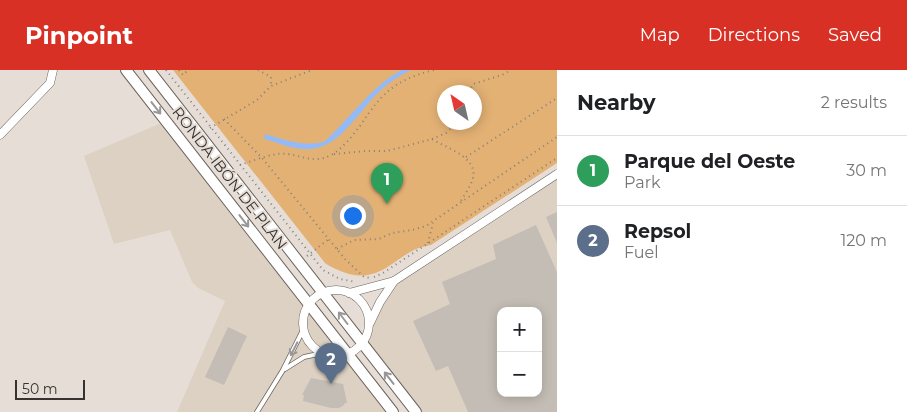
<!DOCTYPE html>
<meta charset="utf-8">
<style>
:root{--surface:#fff;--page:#f6f6f6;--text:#202124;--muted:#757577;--line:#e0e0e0;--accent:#d93025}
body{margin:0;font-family:Montserrat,sans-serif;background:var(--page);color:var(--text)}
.controls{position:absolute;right:15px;bottom:15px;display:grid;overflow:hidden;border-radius:10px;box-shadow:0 2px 12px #0003}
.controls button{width:45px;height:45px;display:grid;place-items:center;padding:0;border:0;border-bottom:1px solid var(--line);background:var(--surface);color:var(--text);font:25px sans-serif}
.compass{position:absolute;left:437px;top:15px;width:45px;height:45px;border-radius:50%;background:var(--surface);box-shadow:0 2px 12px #0003;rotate:326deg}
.scale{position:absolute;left:15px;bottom:12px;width:70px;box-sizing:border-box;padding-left:5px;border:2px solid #35322f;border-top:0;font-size:14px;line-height:18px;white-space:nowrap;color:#35322f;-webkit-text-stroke:4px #e6ded6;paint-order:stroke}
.you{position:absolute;left:352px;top:145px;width:18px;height:18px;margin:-12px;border:4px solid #fff;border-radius:50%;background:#1a73e8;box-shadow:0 0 0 8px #1a73e833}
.badge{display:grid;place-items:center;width:32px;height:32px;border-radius:50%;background:var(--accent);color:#fff;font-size:16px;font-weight:700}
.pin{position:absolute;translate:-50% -41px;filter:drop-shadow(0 1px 2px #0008)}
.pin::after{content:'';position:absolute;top:26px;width:18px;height:15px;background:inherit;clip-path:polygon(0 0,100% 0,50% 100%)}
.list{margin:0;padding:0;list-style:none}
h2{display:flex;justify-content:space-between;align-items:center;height:65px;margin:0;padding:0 20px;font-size:21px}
h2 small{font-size:16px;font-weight:400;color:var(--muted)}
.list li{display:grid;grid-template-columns:32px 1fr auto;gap:15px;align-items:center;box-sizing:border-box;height:70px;padding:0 20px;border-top:1px solid var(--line)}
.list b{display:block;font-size:19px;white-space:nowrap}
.list p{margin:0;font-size:16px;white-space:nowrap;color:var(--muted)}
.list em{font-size:16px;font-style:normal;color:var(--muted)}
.map{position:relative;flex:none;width:557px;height:342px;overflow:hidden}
header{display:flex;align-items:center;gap:30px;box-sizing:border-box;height:70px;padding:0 25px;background:var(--accent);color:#fff}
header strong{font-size:24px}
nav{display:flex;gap:28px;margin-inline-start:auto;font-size:18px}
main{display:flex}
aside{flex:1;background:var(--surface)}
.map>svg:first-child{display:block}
</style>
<header>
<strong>Pinpoint</strong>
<nav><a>Map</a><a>Directions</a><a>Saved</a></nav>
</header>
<main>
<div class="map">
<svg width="557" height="342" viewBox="0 0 557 342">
<rect width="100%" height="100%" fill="#e6ded6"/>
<!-- built -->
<g fill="#ddd1c3" fill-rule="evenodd">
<polygon points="166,51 393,342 177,342 225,231 198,218 192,212 170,160 114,174 84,86"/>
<path d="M557,102V342H416L363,274L374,244L394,213ZM501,241H538V323H501Z"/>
</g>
<!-- green -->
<path fill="#e3b174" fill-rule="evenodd" d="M173,0H557V93L431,175C426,176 421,177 416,179C391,191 378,213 346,203C338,200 332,198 325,193ZM444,22H474V52H444Z"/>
<!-- water -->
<path fill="#92baf8" d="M402,0H411C399,6 389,12 379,22C357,42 339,81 305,79C292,79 277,72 264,69L265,64C285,70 303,77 324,72C349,50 372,15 402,0Z"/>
<!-- building -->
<g fill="#c4bdb5" fill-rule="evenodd">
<polygon points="557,142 557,173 546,147"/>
<path d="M536,155L557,202V342H468L448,296L436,301L413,251L450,234L442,212L496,189L493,175ZM501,241H538V323H501Z"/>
<polygon points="228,257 247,266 224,315 205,307"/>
<polygon points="311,308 343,314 347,333 345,333 343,336 339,338 331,338 303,331 304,325 302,325"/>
</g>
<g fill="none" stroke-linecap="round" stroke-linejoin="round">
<!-- lane casing -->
<g stroke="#6b645d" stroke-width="5.5">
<g id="lane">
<polyline points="285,299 304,287 323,283"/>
<polyline points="257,342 283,300 304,258"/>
</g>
</g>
<!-- street casing -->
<g stroke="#6b645d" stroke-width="9">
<g id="street">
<polyline points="0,65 50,13 53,0"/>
<circle cx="336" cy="253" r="33"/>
<polyline points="349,223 394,211 557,104"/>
<polyline points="370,253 380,232 394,211"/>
</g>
</g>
<!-- secondary casing -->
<g stroke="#6b645d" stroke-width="12">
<g id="secondary">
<polyline points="126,0 393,342"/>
<polyline points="149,0 416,342"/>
</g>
</g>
<!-- path -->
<g stroke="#86817b" stroke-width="2" stroke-dasharray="1 4" stroke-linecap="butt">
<polyline points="166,0 323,200 340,209 356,212"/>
<polyline points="179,0 183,5 188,0"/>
<polyline points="258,0 271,7 271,15"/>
<polyline points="469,22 473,14 502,5 511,0"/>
<polyline points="224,49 262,88 345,189 364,207 370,208"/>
<polyline points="210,58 257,30 271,16 312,0"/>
<polyline points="432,69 446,63 457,52"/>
<path d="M334,84L366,81H387L432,69C446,78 478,87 473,108C471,116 464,125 460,133"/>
<polyline points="466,87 557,28"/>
<path d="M240,95C252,91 265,86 277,84C298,81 311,97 333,84C343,78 353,65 360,56C382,23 394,10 434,0"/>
<polyline points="428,173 433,153"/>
<polyline points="337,179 354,170 379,169 392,163 412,160 426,156 557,67"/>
<polyline points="307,186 329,169"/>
<polyline points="374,207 383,203 557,88"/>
</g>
<!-- lane -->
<use href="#lane" stroke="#fff" stroke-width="4"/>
<!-- street -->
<use href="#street" stroke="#fff" stroke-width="8"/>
<!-- secondary -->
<use href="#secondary" stroke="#fff" stroke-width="10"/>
</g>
<!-- one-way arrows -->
<defs><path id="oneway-shaft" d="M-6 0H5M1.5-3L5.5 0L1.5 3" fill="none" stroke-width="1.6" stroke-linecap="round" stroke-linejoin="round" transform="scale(1.25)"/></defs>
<g stroke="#9a9897">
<use href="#oneway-shaft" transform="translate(156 38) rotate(52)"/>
<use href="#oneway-shaft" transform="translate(244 151) rotate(52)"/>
<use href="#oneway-shaft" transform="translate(343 248) rotate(-127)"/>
<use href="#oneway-shaft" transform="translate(294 279) rotate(117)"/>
<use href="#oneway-shaft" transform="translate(389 308) rotate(-128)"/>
</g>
<g text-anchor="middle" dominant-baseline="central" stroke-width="4" stroke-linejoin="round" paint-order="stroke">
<!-- street labels -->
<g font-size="15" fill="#35322f" stroke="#e6ded6">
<text transform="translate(230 108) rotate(52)">RONDA IBÓN DE PLAN</text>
</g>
</g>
</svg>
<div class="controls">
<button>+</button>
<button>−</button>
</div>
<svg class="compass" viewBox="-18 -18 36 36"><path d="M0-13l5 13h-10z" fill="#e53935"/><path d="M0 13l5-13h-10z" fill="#757577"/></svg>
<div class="scale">50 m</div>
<div class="you"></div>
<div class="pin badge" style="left:387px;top:134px;background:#2e9e5b">1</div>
<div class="pin badge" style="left:331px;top:314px;background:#5c6f8a">2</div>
</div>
<aside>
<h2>Nearby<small>2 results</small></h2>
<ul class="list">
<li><span class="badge" style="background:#2e9e5b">1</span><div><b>Parque del Oeste</b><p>Park</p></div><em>30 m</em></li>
<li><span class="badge" style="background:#5c6f8a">2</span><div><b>Repsol</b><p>Fuel</p></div><em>120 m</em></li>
</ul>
</aside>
</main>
